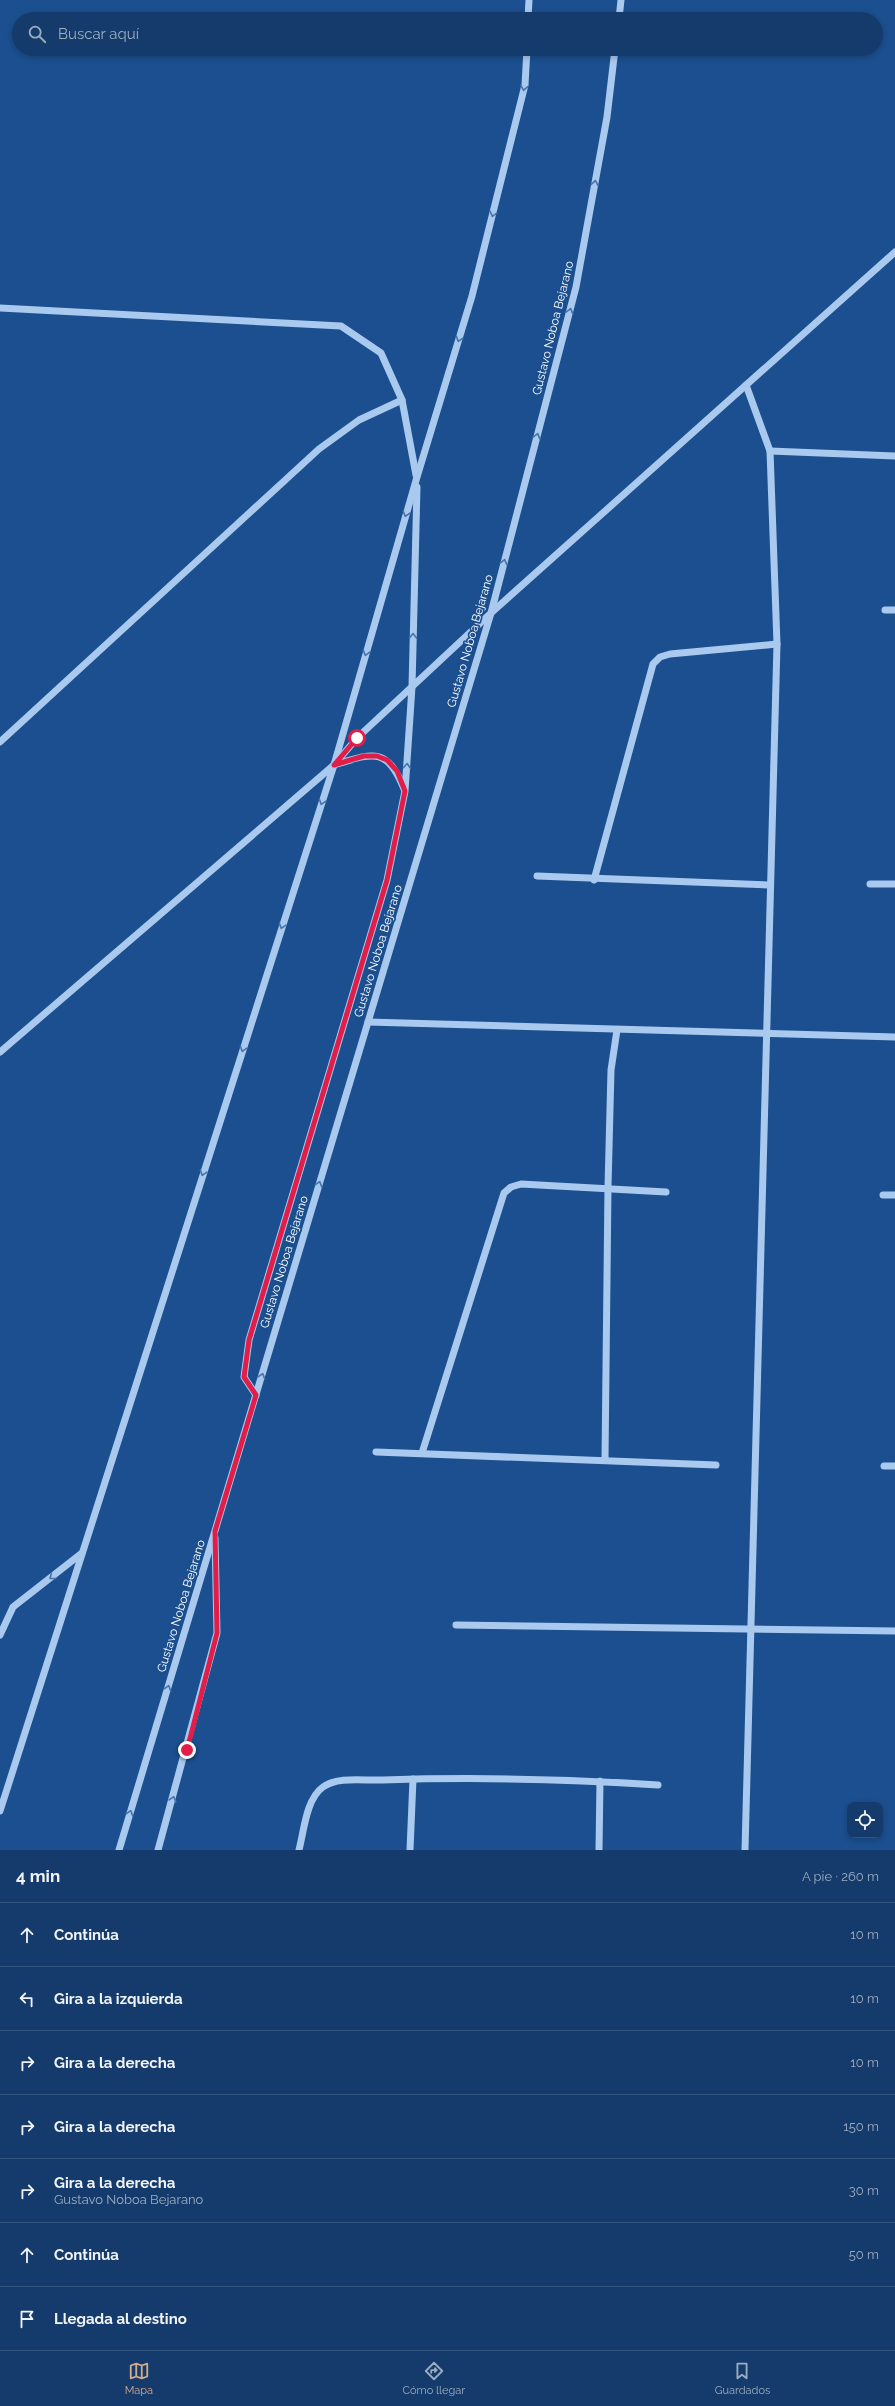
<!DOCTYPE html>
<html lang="es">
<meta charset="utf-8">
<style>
:root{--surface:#143b6b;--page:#214673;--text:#f1f3f6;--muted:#9dadc1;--line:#33557e;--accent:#d6ab8b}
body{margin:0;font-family:Raleway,sans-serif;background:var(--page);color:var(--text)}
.controls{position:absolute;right:12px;bottom:12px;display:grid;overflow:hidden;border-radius:8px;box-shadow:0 2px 6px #0003}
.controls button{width:36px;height:36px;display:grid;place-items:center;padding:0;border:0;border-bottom:1px solid var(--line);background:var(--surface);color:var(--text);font:20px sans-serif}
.stop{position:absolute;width:12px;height:12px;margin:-9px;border:3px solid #e11d48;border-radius:50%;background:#fff}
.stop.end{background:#e11d48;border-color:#fff;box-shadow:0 1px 4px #0008}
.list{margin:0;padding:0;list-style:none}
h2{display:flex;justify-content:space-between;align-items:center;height:52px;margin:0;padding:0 16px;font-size:17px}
h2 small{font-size:13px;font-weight:400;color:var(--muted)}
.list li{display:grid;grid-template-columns:26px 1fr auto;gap:12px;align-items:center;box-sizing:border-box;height:64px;padding:0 16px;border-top:1px solid var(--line)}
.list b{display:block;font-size:15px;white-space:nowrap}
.list p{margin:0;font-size:13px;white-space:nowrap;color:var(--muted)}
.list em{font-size:13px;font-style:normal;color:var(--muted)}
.icon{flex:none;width:22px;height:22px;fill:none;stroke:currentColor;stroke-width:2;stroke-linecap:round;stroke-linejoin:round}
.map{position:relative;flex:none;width:895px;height:1850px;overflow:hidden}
.search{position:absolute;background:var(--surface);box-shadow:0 2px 6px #0003;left:12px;right:12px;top:12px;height:44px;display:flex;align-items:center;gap:10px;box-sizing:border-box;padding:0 14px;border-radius:22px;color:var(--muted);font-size:15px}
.sheet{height:500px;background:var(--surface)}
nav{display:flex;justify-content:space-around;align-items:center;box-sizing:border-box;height:56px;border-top:1px solid var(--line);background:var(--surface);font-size:11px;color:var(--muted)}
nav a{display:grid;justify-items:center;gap:2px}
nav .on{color:var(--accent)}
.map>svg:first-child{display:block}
</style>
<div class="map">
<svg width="895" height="1850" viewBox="0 0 895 1850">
<rect width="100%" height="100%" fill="#1b4f8f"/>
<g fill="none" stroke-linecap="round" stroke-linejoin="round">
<!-- minor -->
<g stroke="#a9c9ee" stroke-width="7">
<polyline points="528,19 529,0"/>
<polyline points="619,19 621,0"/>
<polyline points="0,308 341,326 381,353 402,400 416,475"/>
<polyline points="770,451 895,456"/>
<polyline points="885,610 895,610"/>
<polyline points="0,742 319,449 359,420 402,400"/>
<path d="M334,765C373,753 387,746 404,789"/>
<polyline points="537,876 769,885"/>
<polyline points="594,880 653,664 660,657 670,654 777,644"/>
<polyline points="870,884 895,884"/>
<polyline points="368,1022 895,1037"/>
<polyline points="0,1052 334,765 357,738 491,613 895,252"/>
<polyline points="883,1195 895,1195"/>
<polyline points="256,1395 244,1377 249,1340 387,880 405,791 412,687 417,487"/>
<polyline points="376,1452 716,1465"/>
<polyline points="422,1453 504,1193 511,1187 521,1184 666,1192"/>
<polyline points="605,1460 608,1187 611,1070 617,1030"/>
<polyline points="884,1466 895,1466"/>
<polyline points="456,1625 895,1631"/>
<polyline points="0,1635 13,1607 82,1553"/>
<polyline points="0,1811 334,765 417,477 472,296 525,85 527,49"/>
<polyline points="119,1850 491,613 576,287 607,117 615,49"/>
<polyline points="158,1850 217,1633 215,1538"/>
<path d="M299,1850C304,1831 306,1799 323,1787C338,1776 365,1781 383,1780C474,1777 566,1779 658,1785"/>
<polyline points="410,1850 413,1779"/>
<polyline points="599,1850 600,1781"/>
<polyline points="745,1850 777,644 770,451 746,385"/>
</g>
</g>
<!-- one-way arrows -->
<defs><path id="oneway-chevron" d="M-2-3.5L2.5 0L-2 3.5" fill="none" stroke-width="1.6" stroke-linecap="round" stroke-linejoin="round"/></defs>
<g stroke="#4674ac">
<use href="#oneway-chevron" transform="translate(524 88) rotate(101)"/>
<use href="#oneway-chevron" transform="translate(595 183) rotate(-80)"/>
<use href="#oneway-chevron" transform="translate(493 214) rotate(104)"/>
<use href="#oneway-chevron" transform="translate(570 311) rotate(-75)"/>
<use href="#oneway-chevron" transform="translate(459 339) rotate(107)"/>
<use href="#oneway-chevron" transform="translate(537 436) rotate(-75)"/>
<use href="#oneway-chevron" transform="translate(406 514) rotate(106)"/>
<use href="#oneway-chevron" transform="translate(504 562) rotate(-75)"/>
<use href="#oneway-chevron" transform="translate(413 636) rotate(-89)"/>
<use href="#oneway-chevron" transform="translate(366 653) rotate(106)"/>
<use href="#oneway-chevron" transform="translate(407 766) rotate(-86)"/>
<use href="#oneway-chevron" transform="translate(322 802) rotate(108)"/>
<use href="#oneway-chevron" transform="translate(282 926) rotate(108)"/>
<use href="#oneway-chevron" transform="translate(243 1049) rotate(108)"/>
<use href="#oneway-chevron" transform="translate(203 1173) rotate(108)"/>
<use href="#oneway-chevron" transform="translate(319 1184) rotate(-73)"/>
<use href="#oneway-chevron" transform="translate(262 1376) rotate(-73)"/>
<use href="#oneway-chevron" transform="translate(52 1577) rotate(142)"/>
<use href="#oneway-chevron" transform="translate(168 1688) rotate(-73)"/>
<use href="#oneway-chevron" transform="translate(173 1799) rotate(-74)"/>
<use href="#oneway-chevron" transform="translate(130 1813) rotate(-73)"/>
</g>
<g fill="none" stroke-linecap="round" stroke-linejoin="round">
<!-- route -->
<polyline stroke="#e11d48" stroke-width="5" points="187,1750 217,1633 215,1531 256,1395 244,1377 249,1340 387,880 405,791 397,771 387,760 377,756 364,756 334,765 357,738"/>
</g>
<g text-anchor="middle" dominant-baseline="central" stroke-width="3.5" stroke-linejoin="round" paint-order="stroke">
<!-- street labels -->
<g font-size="12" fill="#fff" stroke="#1b4f8f">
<text transform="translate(553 328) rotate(-76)">Gustavo Noboa Bejarano</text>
<text transform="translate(470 641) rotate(-74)">Gustavo Noboa Bejarano</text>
<text transform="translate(378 951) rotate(-73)">Gustavo Noboa Bejarano</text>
<text transform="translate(284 1262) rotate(-73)">Gustavo Noboa Bejarano</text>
<text transform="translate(181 1606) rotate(-73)">Gustavo Noboa Bejarano</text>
</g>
</g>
</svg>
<div class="controls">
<button><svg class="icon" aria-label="locate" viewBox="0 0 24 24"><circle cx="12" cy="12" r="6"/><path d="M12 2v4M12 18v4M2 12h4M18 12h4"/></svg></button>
</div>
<div class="stop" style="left:357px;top:738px"></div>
<div class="stop end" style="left:187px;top:1750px"></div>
<div class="search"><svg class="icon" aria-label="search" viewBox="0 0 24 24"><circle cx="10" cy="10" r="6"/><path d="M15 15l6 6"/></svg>Buscar aquí</div>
</div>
<section class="sheet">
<h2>4 min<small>A pie · 260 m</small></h2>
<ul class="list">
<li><svg class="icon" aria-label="ahead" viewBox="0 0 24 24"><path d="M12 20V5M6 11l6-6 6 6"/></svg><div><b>Continúa</b></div><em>10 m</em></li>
<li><svg class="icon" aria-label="left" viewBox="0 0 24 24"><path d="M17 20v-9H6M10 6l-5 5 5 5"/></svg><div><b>Gira a la izquierda</b></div><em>10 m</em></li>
<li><svg class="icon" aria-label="right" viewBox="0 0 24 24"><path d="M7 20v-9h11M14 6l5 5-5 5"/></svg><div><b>Gira a la derecha</b></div><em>10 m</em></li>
<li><svg class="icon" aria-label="right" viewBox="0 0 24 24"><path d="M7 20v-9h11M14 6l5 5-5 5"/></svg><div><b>Gira a la derecha</b></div><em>150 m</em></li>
<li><svg class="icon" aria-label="right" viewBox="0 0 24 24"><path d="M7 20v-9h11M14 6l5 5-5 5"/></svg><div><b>Gira a la derecha</b><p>Gustavo Noboa Bejarano</p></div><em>30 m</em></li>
<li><svg class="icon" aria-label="ahead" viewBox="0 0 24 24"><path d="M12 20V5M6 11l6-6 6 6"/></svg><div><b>Continúa</b></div><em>50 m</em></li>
<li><svg class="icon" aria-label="arrive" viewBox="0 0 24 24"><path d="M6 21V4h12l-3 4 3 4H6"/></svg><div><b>Llegada al destino</b></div></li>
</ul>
</section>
<nav>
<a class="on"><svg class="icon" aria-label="map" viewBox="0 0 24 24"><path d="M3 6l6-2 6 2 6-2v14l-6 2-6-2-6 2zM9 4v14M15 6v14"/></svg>Mapa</a>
<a><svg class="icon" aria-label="directions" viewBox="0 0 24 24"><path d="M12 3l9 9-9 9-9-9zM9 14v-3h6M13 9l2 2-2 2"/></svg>Cómo llegar</a>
<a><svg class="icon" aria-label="saved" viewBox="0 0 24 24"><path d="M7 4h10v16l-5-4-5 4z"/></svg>Guardados</a>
</nav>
